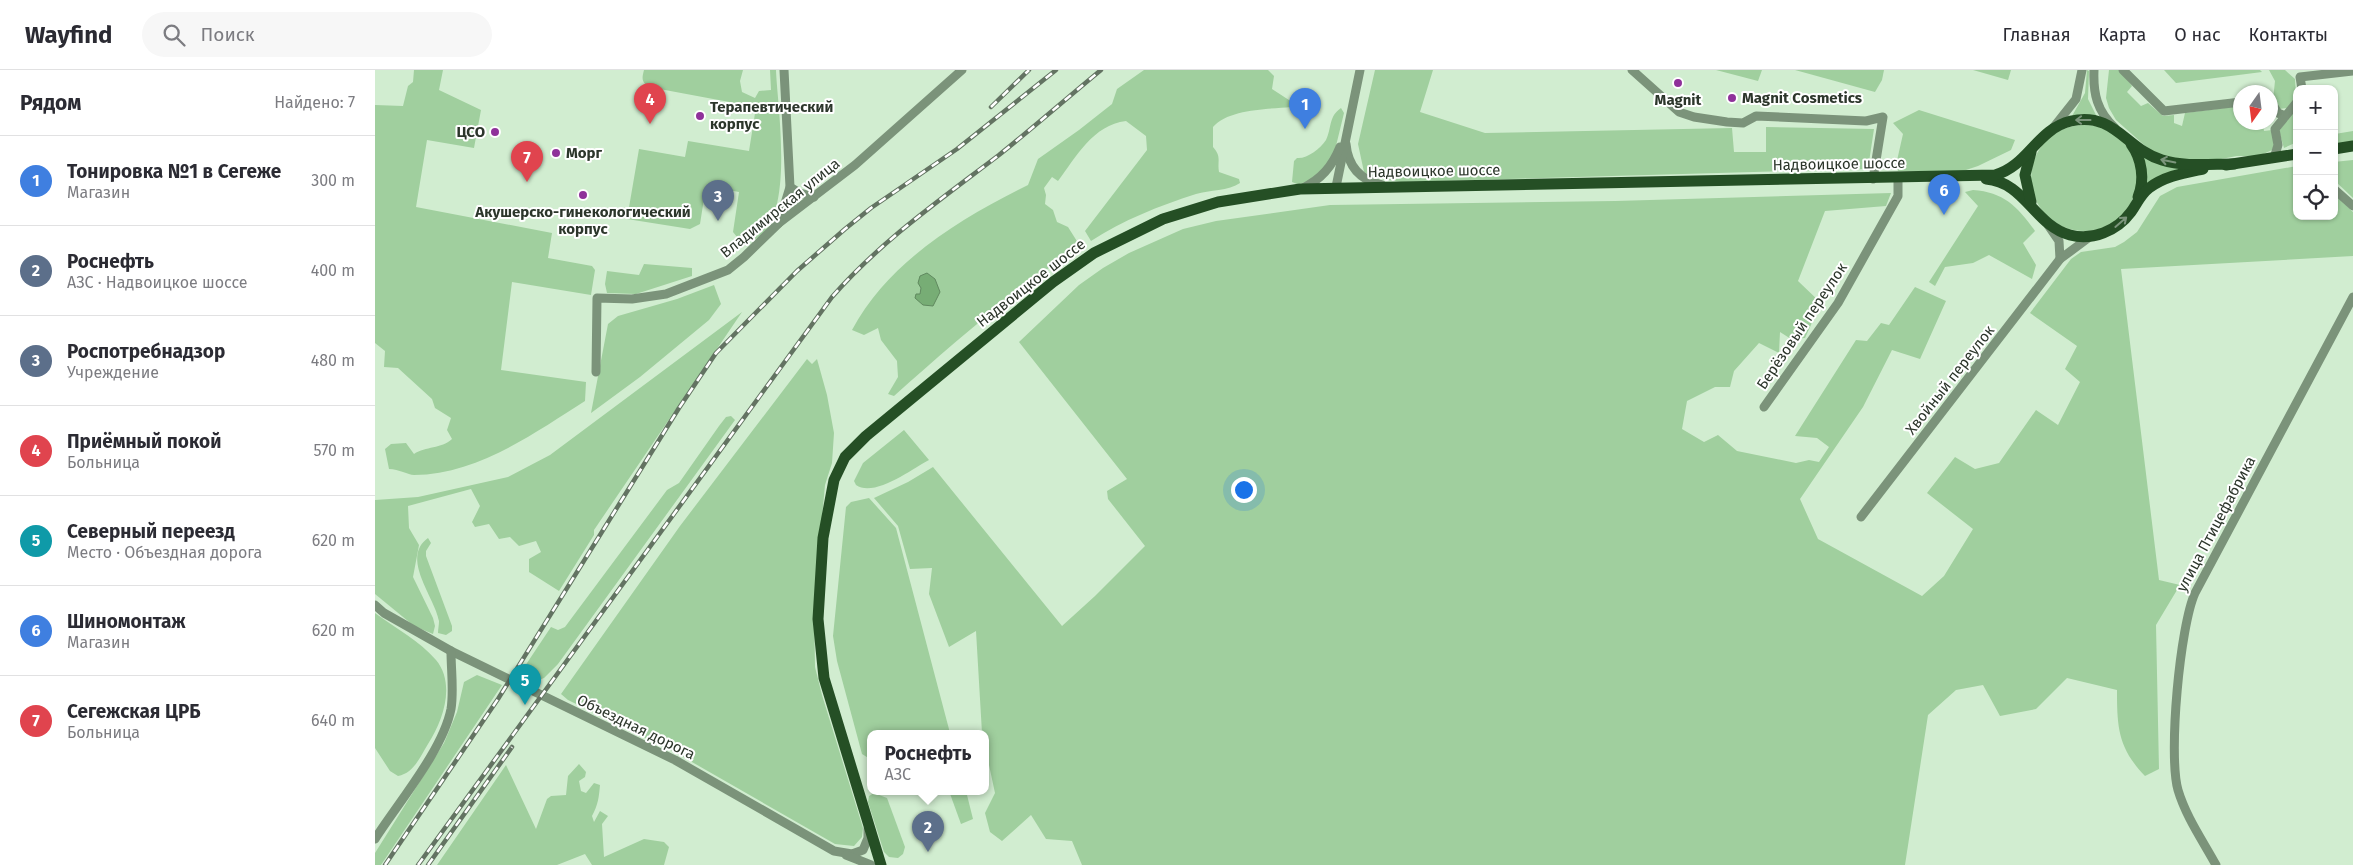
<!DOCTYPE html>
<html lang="ru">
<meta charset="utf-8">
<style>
:root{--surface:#fff;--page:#f7f7f7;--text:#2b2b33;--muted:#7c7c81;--line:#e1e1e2;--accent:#1a73e8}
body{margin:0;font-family:"Fira Sans",sans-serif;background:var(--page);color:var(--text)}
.controls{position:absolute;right:15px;top:15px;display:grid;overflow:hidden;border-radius:10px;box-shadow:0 1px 4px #0004}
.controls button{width:45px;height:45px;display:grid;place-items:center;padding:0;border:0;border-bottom:1px solid var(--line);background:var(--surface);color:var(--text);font:25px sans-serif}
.compass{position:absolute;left:1858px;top:15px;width:45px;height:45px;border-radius:50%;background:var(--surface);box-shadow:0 1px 4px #0004;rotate:194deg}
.you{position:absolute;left:868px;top:419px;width:18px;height:18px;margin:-12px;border:4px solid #fff;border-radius:50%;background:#1a73e8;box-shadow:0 0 0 8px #1a73e833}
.badge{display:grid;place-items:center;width:32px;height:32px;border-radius:50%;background:var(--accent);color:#fff;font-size:16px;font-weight:700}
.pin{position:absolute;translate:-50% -41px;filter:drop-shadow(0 1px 2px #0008)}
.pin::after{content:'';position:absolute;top:26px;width:18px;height:15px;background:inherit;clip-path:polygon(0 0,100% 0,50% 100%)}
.popup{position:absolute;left:492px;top:660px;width:122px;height:65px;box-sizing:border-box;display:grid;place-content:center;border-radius:10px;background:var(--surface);filter:drop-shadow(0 1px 4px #0005);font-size:16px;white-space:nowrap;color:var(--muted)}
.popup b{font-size:19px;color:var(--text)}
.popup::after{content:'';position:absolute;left:50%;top:100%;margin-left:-10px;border:10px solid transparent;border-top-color:var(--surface)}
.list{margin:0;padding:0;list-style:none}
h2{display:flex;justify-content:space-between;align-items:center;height:65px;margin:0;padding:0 20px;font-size:21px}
h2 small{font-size:16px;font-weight:400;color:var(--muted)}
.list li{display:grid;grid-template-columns:32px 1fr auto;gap:15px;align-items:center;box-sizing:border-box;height:90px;padding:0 20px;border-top:1px solid var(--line)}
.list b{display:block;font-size:19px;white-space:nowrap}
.list p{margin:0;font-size:16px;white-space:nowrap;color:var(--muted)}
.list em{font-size:16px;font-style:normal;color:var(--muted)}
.icon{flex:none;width:28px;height:28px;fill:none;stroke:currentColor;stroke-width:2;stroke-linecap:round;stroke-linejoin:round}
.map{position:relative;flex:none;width:1978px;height:795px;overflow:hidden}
header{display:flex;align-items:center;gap:30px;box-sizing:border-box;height:70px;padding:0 25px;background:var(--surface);border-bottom:1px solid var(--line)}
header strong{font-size:24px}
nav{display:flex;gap:28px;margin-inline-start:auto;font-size:18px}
.search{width:350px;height:45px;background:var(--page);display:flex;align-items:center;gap:12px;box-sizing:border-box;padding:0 18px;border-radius:28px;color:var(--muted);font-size:19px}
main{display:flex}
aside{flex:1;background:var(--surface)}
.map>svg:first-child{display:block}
</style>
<header>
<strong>Wayfind</strong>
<div class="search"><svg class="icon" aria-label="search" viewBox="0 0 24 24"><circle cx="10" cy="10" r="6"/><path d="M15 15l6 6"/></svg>Поиск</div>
<nav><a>Главная</a><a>Карта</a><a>О нас</a><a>Контакты</a></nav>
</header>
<main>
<aside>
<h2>Рядом<small>Найдено: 7</small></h2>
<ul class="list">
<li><span class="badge" style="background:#3f7fe0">1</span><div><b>Тонировка №1 в Сегеже</b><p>Магазин</p></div><em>300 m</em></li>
<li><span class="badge" style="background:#5c6f8a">2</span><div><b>Роснефть</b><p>АЗС · Надвоицкое шоссе</p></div><em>400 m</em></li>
<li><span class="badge" style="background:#5c6f8a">3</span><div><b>Роспотребнадзор</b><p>Учреждение</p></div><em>480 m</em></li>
<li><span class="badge" style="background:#e0444e">4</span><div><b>Приёмный покой</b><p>Больница</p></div><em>570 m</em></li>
<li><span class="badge" style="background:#0f9aa8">5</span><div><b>Северный переезд</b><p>Место · Объездная дорога</p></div><em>620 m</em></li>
<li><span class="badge" style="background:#3f7fe0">6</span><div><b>Шиномонтаж</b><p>Магазин</p></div><em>620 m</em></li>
<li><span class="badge" style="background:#e0444e">7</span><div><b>Сегежская ЦРБ</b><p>Больница</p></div><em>640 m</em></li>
</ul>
</aside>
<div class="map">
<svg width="1978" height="795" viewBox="0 0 1978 795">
<rect width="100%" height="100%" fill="#d1edd0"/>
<!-- green -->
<g fill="#a0cf9e">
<path d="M39,0H68L64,20L106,40L99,78L52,70L41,137L177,163L173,188L217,196L220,200L216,225L137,212L126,300L211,312L210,331C158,364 103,404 39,405C33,405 24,399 14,399L10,379L16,374L31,373L39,384C51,376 66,379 77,369L72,360L76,348L60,338L57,329L23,298L9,297L10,281L0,273V35L28,36L33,16L38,12Z"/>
<path d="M269,0H368L365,11L367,22L380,28L384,21L396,20L395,0H401C402,36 425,173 366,172L358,162L364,122L331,116L325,154L315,159L252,149L264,79L310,87L313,71L374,81L381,37L274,17C266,12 267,8 269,0Z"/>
<path d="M769,0H893L899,6L897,19L917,32L916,37C894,39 853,39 838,57V77C847,87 842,91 844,102L864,109L865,113C854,121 834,120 821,124C784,136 748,150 716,171L710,161L772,80L771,66L751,51C718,55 701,87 683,111L677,107L669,118L671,125L670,134L678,140L682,152L693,157L705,176C639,221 578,273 519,326L513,324L523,307L522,291L506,270L503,258L489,265L477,260C513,192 586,148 653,115L663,89L704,60L737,34L742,19Z"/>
<polygon points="1000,0 1058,0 1045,42 1110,63 1357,58 1359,82 1391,82 1391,57 1499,59 1494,92 1489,99 1026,112 1000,108 989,102 983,74"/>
<polygon points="1341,0 1387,0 1383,11"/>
<polygon points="1420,0 1509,0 1507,10 1500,22"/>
<polygon points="1598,0 1636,0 1633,10"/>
<polygon points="1712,0 1714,1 1713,29 1722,47 1707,44 1697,46 1710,23"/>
<polygon points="1734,0 1745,0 1757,16 1752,22 1766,36 1773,33 1788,46 1799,45 1799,53 1807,56 1810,43 1865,36 1866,52 1888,53 1889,61 1897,60 1900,74 1897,80 1884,86 1862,86 1819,94 1777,82 1741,50 1734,38 1731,28"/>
<polygon points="1789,0 1885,0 1887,2 1801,13"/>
<polygon points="1894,0 1910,0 1920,9 1921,28 1912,38 1904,39 1898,30 1900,11"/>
<polygon points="1922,37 1922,72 1909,78 1904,61"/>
<path d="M966,38L969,43L960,80L953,95L932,112L922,114L917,112L919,91L922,88C932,89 945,79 951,70C957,58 953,47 966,38Z"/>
<polygon points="1544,40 1640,70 1636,80 1603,96 1588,101 1523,101 1521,95 1528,64 1518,53"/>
<circle cx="1709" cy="108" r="53"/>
<polygon points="1959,59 1960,64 1978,61 1978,73 1959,74"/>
<polygon points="1765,85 1821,95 1768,118"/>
<polygon points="1978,90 1978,128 1959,110 1959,92"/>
<path d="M1922,96V146H1959V124L1978,142V186L1746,199L1784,510L1805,515L1781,555L1784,699L1770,706C1743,678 1742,657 1742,620L1692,608L1661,639L1625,646L1608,615L1581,620L1553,645L1530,795H707L697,771L671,769L656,745L627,771L615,762L610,743L620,723L611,681L610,663H607L601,561L574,577L554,524L557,498L535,499L523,456L499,428L533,412L558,397L687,556L720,526L770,476L733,429L732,421L752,409L644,272L704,215L728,198L754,183L808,159L841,151L955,135L1240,131L1516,123L1511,136L1450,141L1423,211L1446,233L1430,268L1416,269L1405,262L1404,283L1384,273L1359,301L1355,317H1340L1312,331L1307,359L1329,372L1343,365L1362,381L1421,393L1434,390L1444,392L1454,377L1442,368L1420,366L1481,270L1492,271L1506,253L1514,255L1540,217L1571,231L1545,289L1517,280L1488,337L1425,429L1443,469L1547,526L1569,506L1598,459L1552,423L1580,387L1600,399L1624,393L1661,340L1683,355L1705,312L1690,299L1702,276L1655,243L1696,189L1706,182L1740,177L1749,172L1762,162L1785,126L1802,117Z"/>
<path d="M1598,120C1629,122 1643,137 1660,161L1648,173L1661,195L1657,209L1614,185L1598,193L1570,197L1560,216L1554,212L1603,136L1590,122Z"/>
<polygon points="269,194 317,198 317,206 261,224 232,223 230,214 232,201 264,205"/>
<polygon points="339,215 346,234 334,250 265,307 216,343 233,254 243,246 302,229"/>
<polygon points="367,242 219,460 219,465 184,521 154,502 154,489 166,482 161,471 144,476 135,467 124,469 114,454 100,457 97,452 105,436 96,419 33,436 34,458 44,475 38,507 58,548 60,556 58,564 39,556 0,524 0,430 43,427 133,407 175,385"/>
<polygon points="432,289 437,294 442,289 452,325 459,363 457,393 450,415 439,536 440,597 447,625 488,758 487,767 479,776 460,774 303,684 193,630 186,624 305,456"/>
<polygon points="356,346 360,350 183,594 169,608 154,614 144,605 176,557 183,560 190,557 292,420 304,413 344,356 351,347"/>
<path d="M529,360L554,390C537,399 499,428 481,415L479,411L488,393Z"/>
<polygon points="494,428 521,458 575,663 496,663 495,689 487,684 462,591 458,566 471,437 476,432"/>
<path d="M53,468L56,473L51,481V486L77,556V561L71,565L63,563C63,559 64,555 64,551C60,527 25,488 53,468Z"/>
<path d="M0,543C20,558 45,571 61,590C81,614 68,651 53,674C45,687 39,703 23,706L15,701L0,678Z"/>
<polygon points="102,605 127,615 6,795 0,795 0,783 69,673 82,642 89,612"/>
<path d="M204,694L211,702L210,707L204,711L206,721L211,723L219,713L225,715C224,727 223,735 217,746L219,752L225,741L233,746L227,754L229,787L269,769L289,772L294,777L289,795H217L210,784L182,795H62L131,695L161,759L172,729L176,726L191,725L193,706Z"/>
<polygon points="574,721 591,721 598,749 586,754"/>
<polygon points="499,723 512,728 530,777 528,784 523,788 514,787 509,782 493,732 494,726"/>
</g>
<!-- water -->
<polygon fill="#77ad75" stroke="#60895f" points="552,203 560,209 565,222 558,236 548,235 540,228 541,224 545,224 546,218 543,213 545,206"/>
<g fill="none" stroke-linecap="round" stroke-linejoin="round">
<!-- minor -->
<g stroke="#7b937a" stroke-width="9">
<polyline points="1257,0 1304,42 1319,47 1352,52 1368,53 1381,46 1491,51 1508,47 1498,109"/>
<path d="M1719,0C1718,24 1722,41 1740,58"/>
<polyline points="1748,0 1789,41 1866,32"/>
<polyline points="1927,19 1925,7 1978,1"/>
<polyline points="1896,32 1903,43 1910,46"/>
<polyline points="1678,58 1701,29 1707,0"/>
<path d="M971,74C973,97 985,110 1007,115"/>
<polyline points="1899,88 1903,75 1900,59 1922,32"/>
<polyline points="415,117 425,123 439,127"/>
<polyline points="961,117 985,0"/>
<path d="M928,118C946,109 957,97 965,77"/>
<polyline points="1959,119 1978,136"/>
<polyline points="404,153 415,117 409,0"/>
<polyline points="1673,155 1684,171 1685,189"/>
<polyline points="221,302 222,228 257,229 291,224 353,200 369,187 404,153 480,95 587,0"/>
<polyline points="1389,337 1463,233 1523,126 1523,108"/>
<polyline points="1486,447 1685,189 1716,166"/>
<polyline points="0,535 9,543 76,581 300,690 459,781 477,784 488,780 493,768 493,759"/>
<path d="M0,769C23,733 68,680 76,639C79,621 76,600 76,581"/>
<polyline points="471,785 496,795"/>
<path d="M1841,795C1828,771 1811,747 1803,720C1793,685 1805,556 1820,523L1978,227"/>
</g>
<!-- major -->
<g stroke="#254f25" stroke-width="11">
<path d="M1756,74C1767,89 1770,110 1763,127"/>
<polyline points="1959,79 1978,76"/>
<polyline points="1851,95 1922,84"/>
<path d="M1611,109C1650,112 1659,155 1695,165C1717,171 1742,161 1756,142C1762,134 1765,125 1774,118C1790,106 1809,103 1828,99"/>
<polyline points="1656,132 1650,105 1656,82"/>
<path d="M506,795L449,608L443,549L448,468L459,410L470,387L491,366L678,212L719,183L788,149L843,132L925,119L1620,105C1653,96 1662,59 1696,51C1739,41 1752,80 1787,90C1809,97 1835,94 1859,94"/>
</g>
<!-- rail casing -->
<g stroke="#637362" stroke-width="4.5">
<g id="rail">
<polyline points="616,37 654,0"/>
<polyline points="10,795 123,629 304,338 341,283 422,201 470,159 496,138 582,79 681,0"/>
<path d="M43,795L457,227C506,171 565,130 624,85C659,57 692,28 726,0"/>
<polyline points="53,795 137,677"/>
</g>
</g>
<!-- rail -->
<use href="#rail" stroke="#fff" stroke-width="2.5" stroke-dasharray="8" stroke-linecap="butt"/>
</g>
<!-- one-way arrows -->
<defs><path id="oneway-shaft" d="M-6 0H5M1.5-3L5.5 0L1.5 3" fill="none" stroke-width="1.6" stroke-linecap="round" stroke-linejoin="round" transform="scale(1.25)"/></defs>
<g stroke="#7c957c">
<use href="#oneway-shaft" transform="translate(1708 50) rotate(180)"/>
<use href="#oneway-shaft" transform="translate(1793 91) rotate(-168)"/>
<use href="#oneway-shaft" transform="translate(1746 152) rotate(-41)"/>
</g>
<!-- markers -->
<g fill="#8f319a" stroke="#fff" stroke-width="2">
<circle cx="1303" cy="13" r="5"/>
<circle cx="1357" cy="28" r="5"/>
<circle cx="325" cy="46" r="5"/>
<circle cx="120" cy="62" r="5"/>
<circle cx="181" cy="83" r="5"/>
<circle cx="208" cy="125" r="5"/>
</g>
<g text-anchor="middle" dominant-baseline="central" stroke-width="4" stroke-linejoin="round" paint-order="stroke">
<!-- poi labels -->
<g font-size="15" font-weight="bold" fill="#2c362b" stroke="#fff" text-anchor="start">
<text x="1367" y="28">Magnit Cosmetics</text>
<text x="1303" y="30" text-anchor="middle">Magnit</text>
<text x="335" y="37">Терапевтический<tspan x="335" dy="17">корпус</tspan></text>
<text x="110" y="62" text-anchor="end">ЦСО</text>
<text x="191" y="83">Морг</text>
<text x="208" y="142" text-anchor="middle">Акушерско-гинекологический<tspan x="208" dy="17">корпус</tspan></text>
</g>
<!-- street labels -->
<g font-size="15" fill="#2c362b" stroke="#fff">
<text transform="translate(1464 94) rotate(-1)">Надвоицкое шоссе</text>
<text transform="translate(1059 101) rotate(-1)">Надвоицкое шоссе</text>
<text transform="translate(405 138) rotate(-39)">Владимирская улица</text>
<text transform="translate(656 213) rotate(-38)">Надвоицкое шоссе</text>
<text transform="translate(1427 256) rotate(-56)">Берёзовый переулок</text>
<text transform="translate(1575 310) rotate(-52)">Хвойный переулок</text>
<text transform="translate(1841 454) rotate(-62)">улица Птицефабрика</text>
<text transform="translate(261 657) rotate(26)">Объездная дорога</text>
</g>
</g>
</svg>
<div class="controls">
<button>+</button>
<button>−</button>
<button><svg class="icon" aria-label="locate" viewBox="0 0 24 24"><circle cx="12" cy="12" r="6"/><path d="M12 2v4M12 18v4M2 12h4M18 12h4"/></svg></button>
</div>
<svg class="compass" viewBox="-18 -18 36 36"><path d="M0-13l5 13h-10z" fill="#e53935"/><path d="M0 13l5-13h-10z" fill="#7c7c81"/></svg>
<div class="you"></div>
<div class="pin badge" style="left:930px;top:59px;background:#3f7fe0">1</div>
<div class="pin badge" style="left:553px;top:782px;background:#5c6f8a">2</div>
<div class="popup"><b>Роснефть</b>АЗС</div>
<div class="pin badge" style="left:343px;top:151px;background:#5c6f8a">3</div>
<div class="pin badge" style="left:275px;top:54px;background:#e0444e">4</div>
<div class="pin badge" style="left:150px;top:635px;background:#0f9aa8">5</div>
<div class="pin badge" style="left:1569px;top:145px;background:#3f7fe0">6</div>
<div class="pin badge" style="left:152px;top:112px;background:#e0444e">7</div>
</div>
</main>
